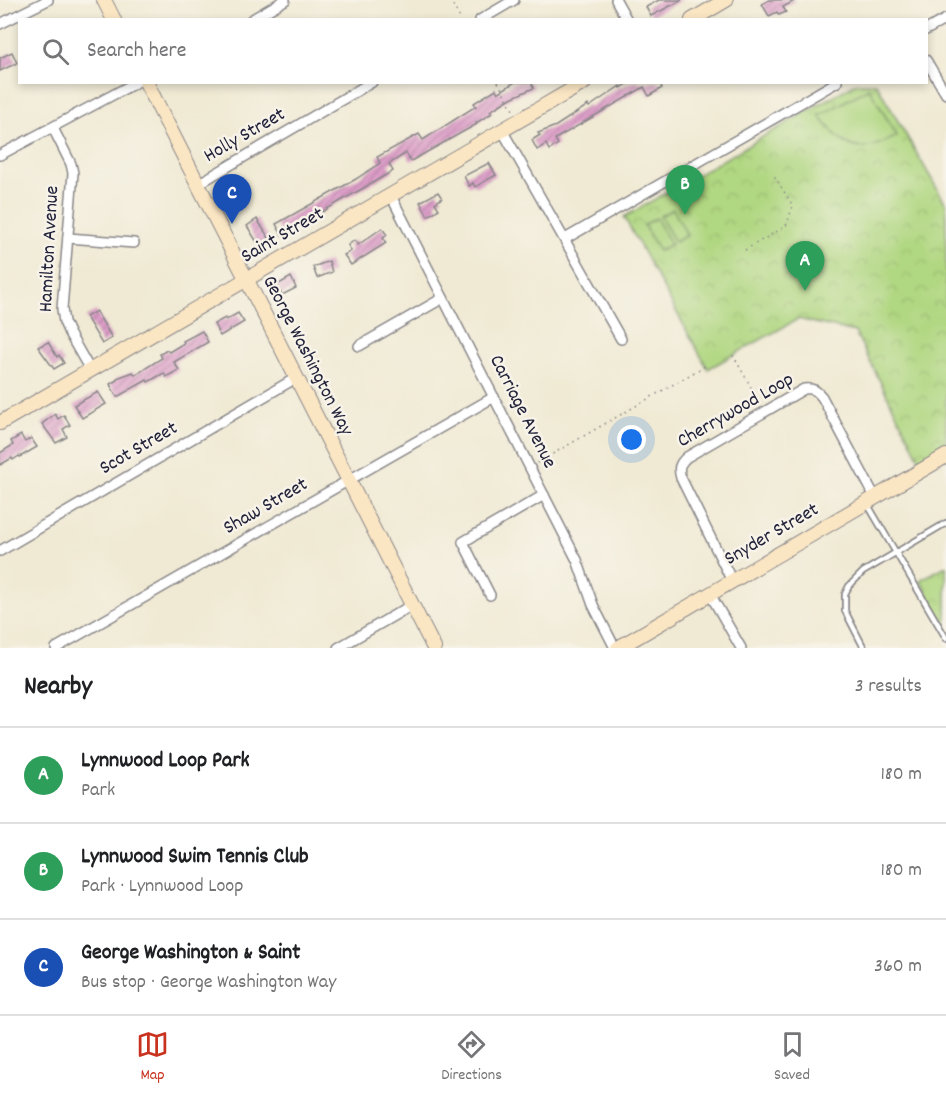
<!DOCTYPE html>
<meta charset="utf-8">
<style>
:root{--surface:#fff;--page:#f2f2f2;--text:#202124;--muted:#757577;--line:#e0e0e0;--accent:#c8321e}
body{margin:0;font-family:Dekko,sans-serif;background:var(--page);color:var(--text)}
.you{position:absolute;left:632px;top:440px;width:21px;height:21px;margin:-15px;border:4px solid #fff;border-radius:50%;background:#1a73e8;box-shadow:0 0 0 9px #1a73e833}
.badge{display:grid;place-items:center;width:39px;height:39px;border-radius:50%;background:var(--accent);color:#fff;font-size:20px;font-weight:700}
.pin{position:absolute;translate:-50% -50px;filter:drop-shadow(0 2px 3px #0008)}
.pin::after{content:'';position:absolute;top:32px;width:21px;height:18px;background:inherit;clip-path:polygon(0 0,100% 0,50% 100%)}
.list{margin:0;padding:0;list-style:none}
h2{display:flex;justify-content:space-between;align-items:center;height:78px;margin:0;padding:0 24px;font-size:26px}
h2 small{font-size:20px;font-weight:400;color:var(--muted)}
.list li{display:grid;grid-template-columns:39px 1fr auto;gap:18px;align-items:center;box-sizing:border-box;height:96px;padding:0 24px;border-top:2px solid var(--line)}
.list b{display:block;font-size:22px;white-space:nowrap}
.list p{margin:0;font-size:20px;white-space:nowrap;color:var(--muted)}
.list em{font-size:20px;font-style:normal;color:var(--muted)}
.icon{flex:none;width:33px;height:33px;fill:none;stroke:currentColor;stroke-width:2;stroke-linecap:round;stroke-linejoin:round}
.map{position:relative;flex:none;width:946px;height:648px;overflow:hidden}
.search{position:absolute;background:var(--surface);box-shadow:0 3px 9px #0003;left:18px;right:18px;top:18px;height:66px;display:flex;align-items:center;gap:15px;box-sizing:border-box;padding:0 21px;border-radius:0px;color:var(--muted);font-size:22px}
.sheet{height:366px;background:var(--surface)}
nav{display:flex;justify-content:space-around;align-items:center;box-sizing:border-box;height:84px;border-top:2px solid var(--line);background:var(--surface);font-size:16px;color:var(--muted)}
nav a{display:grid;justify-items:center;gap:3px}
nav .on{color:var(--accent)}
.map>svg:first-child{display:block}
</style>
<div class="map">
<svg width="946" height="648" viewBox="0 0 946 648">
<defs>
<pattern id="park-crowns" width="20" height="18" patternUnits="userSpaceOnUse" patternTransform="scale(1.5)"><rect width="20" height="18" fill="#b0d781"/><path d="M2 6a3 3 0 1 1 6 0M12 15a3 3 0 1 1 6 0" fill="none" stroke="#97b870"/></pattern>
<pattern id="building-hatch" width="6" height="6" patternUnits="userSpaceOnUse" patternTransform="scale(1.5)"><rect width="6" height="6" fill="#dd9ec8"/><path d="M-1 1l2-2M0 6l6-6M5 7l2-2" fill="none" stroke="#b380a4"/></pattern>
</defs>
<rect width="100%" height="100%" fill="#f7f3e8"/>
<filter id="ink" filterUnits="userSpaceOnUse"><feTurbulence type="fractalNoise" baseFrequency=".0167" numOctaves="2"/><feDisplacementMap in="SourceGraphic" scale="12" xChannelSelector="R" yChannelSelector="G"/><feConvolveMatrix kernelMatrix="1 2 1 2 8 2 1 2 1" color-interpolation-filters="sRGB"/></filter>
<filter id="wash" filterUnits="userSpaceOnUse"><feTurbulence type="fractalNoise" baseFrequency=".008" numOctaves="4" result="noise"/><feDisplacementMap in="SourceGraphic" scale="24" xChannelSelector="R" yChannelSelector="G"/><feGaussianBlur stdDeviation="1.35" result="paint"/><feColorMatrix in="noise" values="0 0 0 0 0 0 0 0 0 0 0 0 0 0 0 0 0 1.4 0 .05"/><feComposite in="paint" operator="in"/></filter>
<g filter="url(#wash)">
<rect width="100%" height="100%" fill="#f0ead4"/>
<!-- park -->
<g fill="url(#park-crowns)" stroke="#697c5e" stroke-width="1.5">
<polygon points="856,83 876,83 946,204 946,446 920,460 855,332 798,319 708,369 624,217"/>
<polygon points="946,566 946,626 920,580"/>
</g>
<!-- pitch -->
<g fill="#b0d781" stroke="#697c5e" stroke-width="1.5">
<path d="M869,88L897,136C856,157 847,149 819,116Z"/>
<polygon points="673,209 687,235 675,242 660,216"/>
<polygon points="656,218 671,244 659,251 644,225"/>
</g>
<g id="blocks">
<!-- building -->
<g fill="url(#building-hatch)">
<polygon points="659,0 682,0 651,16 646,7"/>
<polygon points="769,0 796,0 783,7 786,12 779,15 777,12 769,16 762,4"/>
<polygon points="12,52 17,63 0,71 0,58"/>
<polygon points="515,82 531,82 534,88 511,98 490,111 492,113 476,123 477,124 411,161 406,153 389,164 393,171 282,235 276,224 356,179 380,163 377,157 419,134 423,140 476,106 474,103 496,89 498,93"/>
<polygon points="631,82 659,82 662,88 649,96 644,87 555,139 558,144 549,150 546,144 537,150 532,140 540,135 538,133 556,126 588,105 589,107 620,86 621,88"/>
<polygon points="489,163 496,175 475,187 473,183 469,186 464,176"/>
<polygon points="438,192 442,198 435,203 439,209 428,216 420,202"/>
<polygon points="257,219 272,243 264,248 259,241 257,242 247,226"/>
<polygon points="382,228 387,235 383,238 386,243 351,265 344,255 351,251 348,245 355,240 358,245"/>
<polygon points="329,261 332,272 317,278 313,267"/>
<polygon points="291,277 296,288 282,295 277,285"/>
<polygon points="96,311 112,338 102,344 86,317"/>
<polygon points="238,313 244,322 220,336 214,324 225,318 226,320"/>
<polygon points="202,331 208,342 174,362 179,370 166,377 164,373 148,382 147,380 117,397 110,384 117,380 117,378 133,372 135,375 162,358 160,354 167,350 169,352 184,343 183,341"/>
<polygon points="48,342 57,357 59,355 64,363 54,369 38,347"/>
<polygon points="98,392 106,404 82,418 74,405"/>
<polygon points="55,414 58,419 64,415 70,425 63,429 67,437 56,443 42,424"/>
<polygon points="21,435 25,442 31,438 37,447 20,457 19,456 13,460 12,458 0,465 0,453 13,445 11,441"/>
</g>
</g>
</g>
<g filter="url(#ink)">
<use href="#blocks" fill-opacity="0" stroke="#898688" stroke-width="1.5"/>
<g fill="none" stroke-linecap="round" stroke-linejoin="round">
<!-- lane casing -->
<g stroke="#898688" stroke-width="8">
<g id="lane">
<polyline points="868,505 946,638"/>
<polyline points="864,648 845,611 845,594 849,586 863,572 946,523"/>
</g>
</g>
<!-- street casing -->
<g stroke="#898688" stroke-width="12">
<g id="street">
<polyline points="616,0 627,20"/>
<polyline points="251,20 285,0"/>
<polyline points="480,20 514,0"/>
<polyline points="0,24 48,0"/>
<polyline points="926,30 946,19"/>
<polyline points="926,60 946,94"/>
<polyline points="53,128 71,164 73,173 62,309 64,322 69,333 90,370"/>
<polyline points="502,130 621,339"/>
<polyline points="0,155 137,82"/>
<polyline points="198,184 372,82"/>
<polyline points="391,196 577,560 593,605 615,648"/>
<polyline points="68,238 134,243"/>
<polyline points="565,239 837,82"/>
<polyline points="359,346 443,298"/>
<polyline points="0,551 296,378"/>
<path d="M732,581L681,478C678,468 679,464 687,457L804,389C813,388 816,390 822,397L875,497"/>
<polyline points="710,594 741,648"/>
<polyline points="490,595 463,542 544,495"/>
<polyline points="56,648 494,397"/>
<polyline points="338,648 412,605"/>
</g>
</g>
<!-- secondary casing -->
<g stroke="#898688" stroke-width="16">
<g id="secondary">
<polyline points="104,0 114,20"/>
<polyline points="692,20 726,0"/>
<polyline points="146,82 434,648"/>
<polyline points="0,423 585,82"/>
<polyline points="618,648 946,456"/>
</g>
</g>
<!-- path -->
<g stroke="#898688" stroke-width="1.5" stroke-dasharray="1.5 4.5" stroke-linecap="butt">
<polyline points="450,0 461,20"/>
<polyline points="498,82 513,110"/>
<polyline points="745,250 786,226 793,206 775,177 771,174"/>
<polyline points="733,355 761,405"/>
<polyline points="537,463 705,366"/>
</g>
<!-- lane -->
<use href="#lane" stroke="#fff" stroke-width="4.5"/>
<!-- street -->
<use href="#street" stroke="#fff" stroke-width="9"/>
<!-- secondary -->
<use href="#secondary" stroke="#fbe6c4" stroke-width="14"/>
</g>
</g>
<g text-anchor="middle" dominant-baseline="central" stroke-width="5" stroke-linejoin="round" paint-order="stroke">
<!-- street labels -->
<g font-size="20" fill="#22223b" stroke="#f7f3e8">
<text transform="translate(245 136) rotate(-30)">Holly Street</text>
<text transform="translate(283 236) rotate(-30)">Saint Street</text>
<text transform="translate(50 249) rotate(-87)">Hamilton Avenue</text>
<text transform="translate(307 356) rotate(63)">George Washington Way</text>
<text transform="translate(736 411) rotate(-30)">Cherrywood Loop</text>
<text transform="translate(522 412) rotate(63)">Carriage Avenue</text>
<text transform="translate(139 449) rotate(-30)">Scot Street</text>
<text transform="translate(266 507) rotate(-30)">Shaw Street</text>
<text transform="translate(772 535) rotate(-30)">Snyder Street</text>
</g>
</g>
</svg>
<div class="you"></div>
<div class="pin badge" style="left:805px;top:291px;background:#2e9e5b">A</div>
<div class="pin badge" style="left:685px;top:215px;background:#2e9e5b">B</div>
<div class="pin badge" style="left:232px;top:224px;background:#1a4fb4">C</div>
<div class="search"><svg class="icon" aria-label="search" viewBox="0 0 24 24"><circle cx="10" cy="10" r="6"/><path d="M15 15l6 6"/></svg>Search here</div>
</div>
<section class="sheet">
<h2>Nearby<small>3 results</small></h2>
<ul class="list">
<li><span class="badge" style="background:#2e9e5b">A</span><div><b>Lynnwood Loop Park</b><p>Park</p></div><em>180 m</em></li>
<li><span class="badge" style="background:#2e9e5b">B</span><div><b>Lynnwood Swim Tennis Club</b><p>Park · Lynnwood Loop</p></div><em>180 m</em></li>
<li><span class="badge" style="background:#1a4fb4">C</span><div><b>George Washington &amp; Saint</b><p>Bus stop · George Washington Way</p></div><em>360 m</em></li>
</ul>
</section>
<nav>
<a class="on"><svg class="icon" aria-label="map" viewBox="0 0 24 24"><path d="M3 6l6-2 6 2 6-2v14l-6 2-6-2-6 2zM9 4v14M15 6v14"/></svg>Map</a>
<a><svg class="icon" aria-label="directions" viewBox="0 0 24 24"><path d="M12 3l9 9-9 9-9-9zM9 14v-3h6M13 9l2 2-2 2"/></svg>Directions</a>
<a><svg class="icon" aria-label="saved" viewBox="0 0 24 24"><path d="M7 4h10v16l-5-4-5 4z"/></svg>Saved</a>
</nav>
